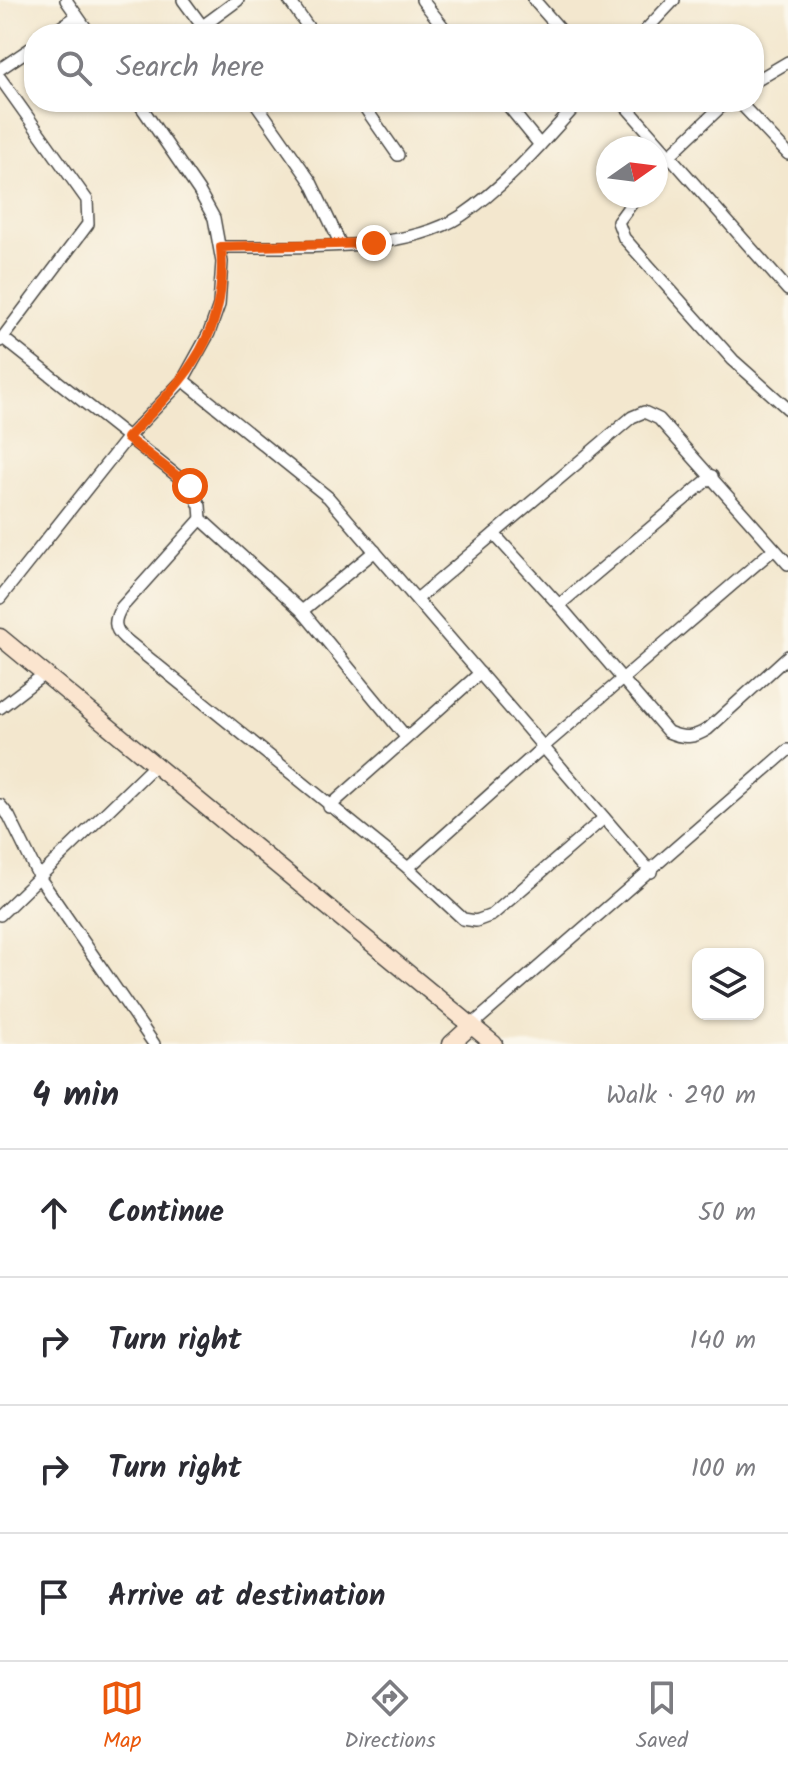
<!DOCTYPE html>
<meta charset="utf-8">
<style>
:root{--surface:#fff;--page:#f2f2f3;--text:#2b2b33;--muted:#7c7c81;--line:#e1e1e2;--accent:#ea580c}
body{margin:0;font-family:Kalam,sans-serif;background:var(--page);color:var(--text)}
.controls{position:absolute;right:24px;bottom:24px;display:grid;overflow:hidden;border-radius:16px;box-shadow:0 2px 6px #0004}
.controls button{width:72px;height:72px;display:grid;place-items:center;padding:0;border:0;border-bottom:2px solid var(--line);background:var(--surface);color:var(--text);font:40px sans-serif}
.compass{position:absolute;left:596px;top:136px;width:72px;height:72px;border-radius:50%;background:var(--surface);box-shadow:0 2px 6px #0004;rotate:76deg}
.stop{position:absolute;width:24px;height:24px;margin:-18px;border:6px solid #ea580c;border-radius:50%;background:#fff}
.stop.end{background:#ea580c;border-color:#fff;box-shadow:0 2px 8px #0008}
.list{margin:0;padding:0;list-style:none}
h2{display:flex;justify-content:space-between;align-items:center;height:104px;margin:0;padding:0 32px;font-size:34px}
h2 small{font-size:26px;font-weight:400;color:var(--muted)}
.list li{display:grid;grid-template-columns:52px 1fr auto;gap:24px;align-items:center;box-sizing:border-box;height:128px;padding:0 32px;border-top:2px solid var(--line)}
.list b{display:block;font-size:30px;white-space:nowrap}
.list em{font-size:26px;font-style:normal;color:var(--muted)}
.icon{flex:none;width:44px;height:44px;fill:none;stroke:currentColor;stroke-width:2;stroke-linecap:round;stroke-linejoin:round}
.map{position:relative;flex:none;width:788px;height:1044px;overflow:hidden}
.search{position:absolute;background:var(--surface);box-shadow:0 2px 6px #0004;left:24px;right:24px;top:24px;height:88px;display:flex;align-items:center;gap:20px;box-sizing:border-box;padding:0 28px;border-radius:32px;color:var(--muted);font-size:30px}
.sheet{height:616px;background:var(--surface)}
nav{display:flex;justify-content:space-around;align-items:center;box-sizing:border-box;height:112px;border-top:2px solid var(--line);background:var(--surface);font-size:22px;color:var(--muted)}
nav a{display:grid;justify-items:center;gap:4px}
nav .on{color:var(--accent)}
.map>svg:first-child{display:block}
</style>
<div class="map">
<svg width="788" height="1044" viewBox="0 0 788 1044">
<rect width="100%" height="100%" fill="#fbf7ec"/>
<filter id="ink" filterUnits="userSpaceOnUse"><feTurbulence type="fractalNoise" baseFrequency=".0125" numOctaves="2"/><feDisplacementMap in="SourceGraphic" scale="16" xChannelSelector="R" yChannelSelector="G"/><feConvolveMatrix kernelMatrix="1 2 1 2 8 2 1 2 1" color-interpolation-filters="sRGB"/></filter>
<filter id="wash" filterUnits="userSpaceOnUse"><feTurbulence type="fractalNoise" baseFrequency=".006" numOctaves="4" result="noise"/><feDisplacementMap in="SourceGraphic" scale="32" xChannelSelector="R" yChannelSelector="G"/><feGaussianBlur stdDeviation="1.8" result="paint"/><feColorMatrix in="noise" values="0 0 0 0 0 0 0 0 0 0 0 0 0 0 0 0 0 1.4 0 .05"/><feComposite in="paint" operator="in"/></filter>
<g filter="url(#wash)">
<rect width="100%" height="100%" fill="#f3e7ce"/>
</g>
<g filter="url(#ink)">
<g fill="none" stroke-linecap="round" stroke-linejoin="round">
<!-- street casing -->
<g stroke="#494743" stroke-width="14">
<g id="street">
<polyline points="66,0 90,34"/>
<polyline points="183,0 208,34"/>
<polyline points="289,0 313,34"/>
<polyline points="422,0 449,34"/>
<polyline points="534,0 564,34"/>
<polyline points="51,34 77,16"/>
<polyline points="192,34 238,0"/>
<polyline points="642,34 674,0"/>
<polyline points="0,69 34,46"/>
<polyline points="0,78 87,200 88,224 0,341"/>
<polyline points="754,82 788,62"/>
<polyline points="255,102 311,182 341,245"/>
<polyline points="361,102 398,155"/>
<polyline points="505,102 540,145"/>
<polyline points="622,102 788,290"/>
<polyline points="739,102 788,154"/>
<polyline points="656,172 669,156 726,102"/>
<polyline points="637,196 618,222 624,238 733,360 788,409"/>
<path d="M221,247C290,246 403,254 461,216C506,186 543,142 579,102"/>
<polyline points="3,338 190,486 200,506 201,519"/>
<polyline points="183,380 328,497 651,872"/>
<path d="M494,534L559,605L668,732C684,739 694,738 708,729L788,656"/>
<polyline points="0,598 127,438 183,380 209,333 219,305 222,262 214,218 199,191 138,102"/>
<polyline points="417,599 632,417 644,412 659,419 788,564"/>
<polyline points="559,605 712,476"/>
<polyline points="302,611 375,551"/>
<polyline points="0,708 43,675"/>
<path d="M406,737L302,611L201,519L121,608C114,620 113,628 124,638L408,868L463,919L476,921L492,915L604,818"/>
<polyline points="0,805 9,816 39,877 154,1044"/>
<polyline points="329,807 480,673"/>
<polyline points="408,868 543,747 774,549"/>
<polyline points="0,915 155,765"/>
<polyline points="472,1025 788,750"/>
</g>
</g>
<!-- secondary casing -->
<g stroke="#494743" stroke-width="19">
<g id="secondary">
<polyline points="0,637 494,1044"/>
<polyline points="451,1044 472,1025"/>
</g>
</g>
<!-- street -->
<use href="#street" stroke="#fff" stroke-width="11"/>
<!-- secondary -->
<use href="#secondary" stroke="#fbe5cf" stroke-width="16"/>
</g>
</g>
<g fill="none" stroke-linecap="round" stroke-linejoin="round" filter="url(#ink)">
<!-- route -->
<path stroke="#ea580c" stroke-width="10" d="M190,486L127,438C184,379 229,337 221,247L374,243"/>
</g>
</svg>
<div class="controls">
<button><svg class="icon" aria-label="layers" viewBox="0 0 24 24"><path d="M12 4l9 5-9 5-9-5zM3 14l9 5 9-5"/></svg></button>
</div>
<svg class="compass" viewBox="-18 -18 36 36"><path d="M0-13l5 13h-10z" fill="#e53935"/><path d="M0 13l5-13h-10z" fill="#7c7c81"/></svg>
<div class="stop" style="left:190px;top:486px"></div>
<div class="stop end" style="left:374px;top:243px"></div>
<div class="search"><svg class="icon" aria-label="search" viewBox="0 0 24 24"><circle cx="10" cy="10" r="6"/><path d="M15 15l6 6"/></svg>Search here</div>
</div>
<section class="sheet">
<h2>4 min<small>Walk · 290 m</small></h2>
<ul class="list">
<li><svg class="icon" aria-label="ahead" viewBox="0 0 24 24"><path d="M12 20V5M6 11l6-6 6 6"/></svg><div><b>Continue</b></div><em>50 m</em></li>
<li><svg class="icon" aria-label="right" viewBox="0 0 24 24"><path d="M7 20v-9h11M14 6l5 5-5 5"/></svg><div><b>Turn right</b></div><em>140 m</em></li>
<li><svg class="icon" aria-label="right" viewBox="0 0 24 24"><path d="M7 20v-9h11M14 6l5 5-5 5"/></svg><div><b>Turn right</b></div><em>100 m</em></li>
<li><svg class="icon" aria-label="arrive" viewBox="0 0 24 24"><path d="M6 21V4h12l-3 4 3 4H6"/></svg><div><b>Arrive at destination</b></div></li>
</ul>
</section>
<nav>
<a class="on"><svg class="icon" aria-label="map" viewBox="0 0 24 24"><path d="M3 6l6-2 6 2 6-2v14l-6 2-6-2-6 2zM9 4v14M15 6v14"/></svg>Map</a>
<a><svg class="icon" aria-label="directions" viewBox="0 0 24 24"><path d="M12 3l9 9-9 9-9-9zM9 14v-3h6M13 9l2 2-2 2"/></svg>Directions</a>
<a><svg class="icon" aria-label="saved" viewBox="0 0 24 24"><path d="M7 4h10v16l-5-4-5 4z"/></svg>Saved</a>
</nav>
